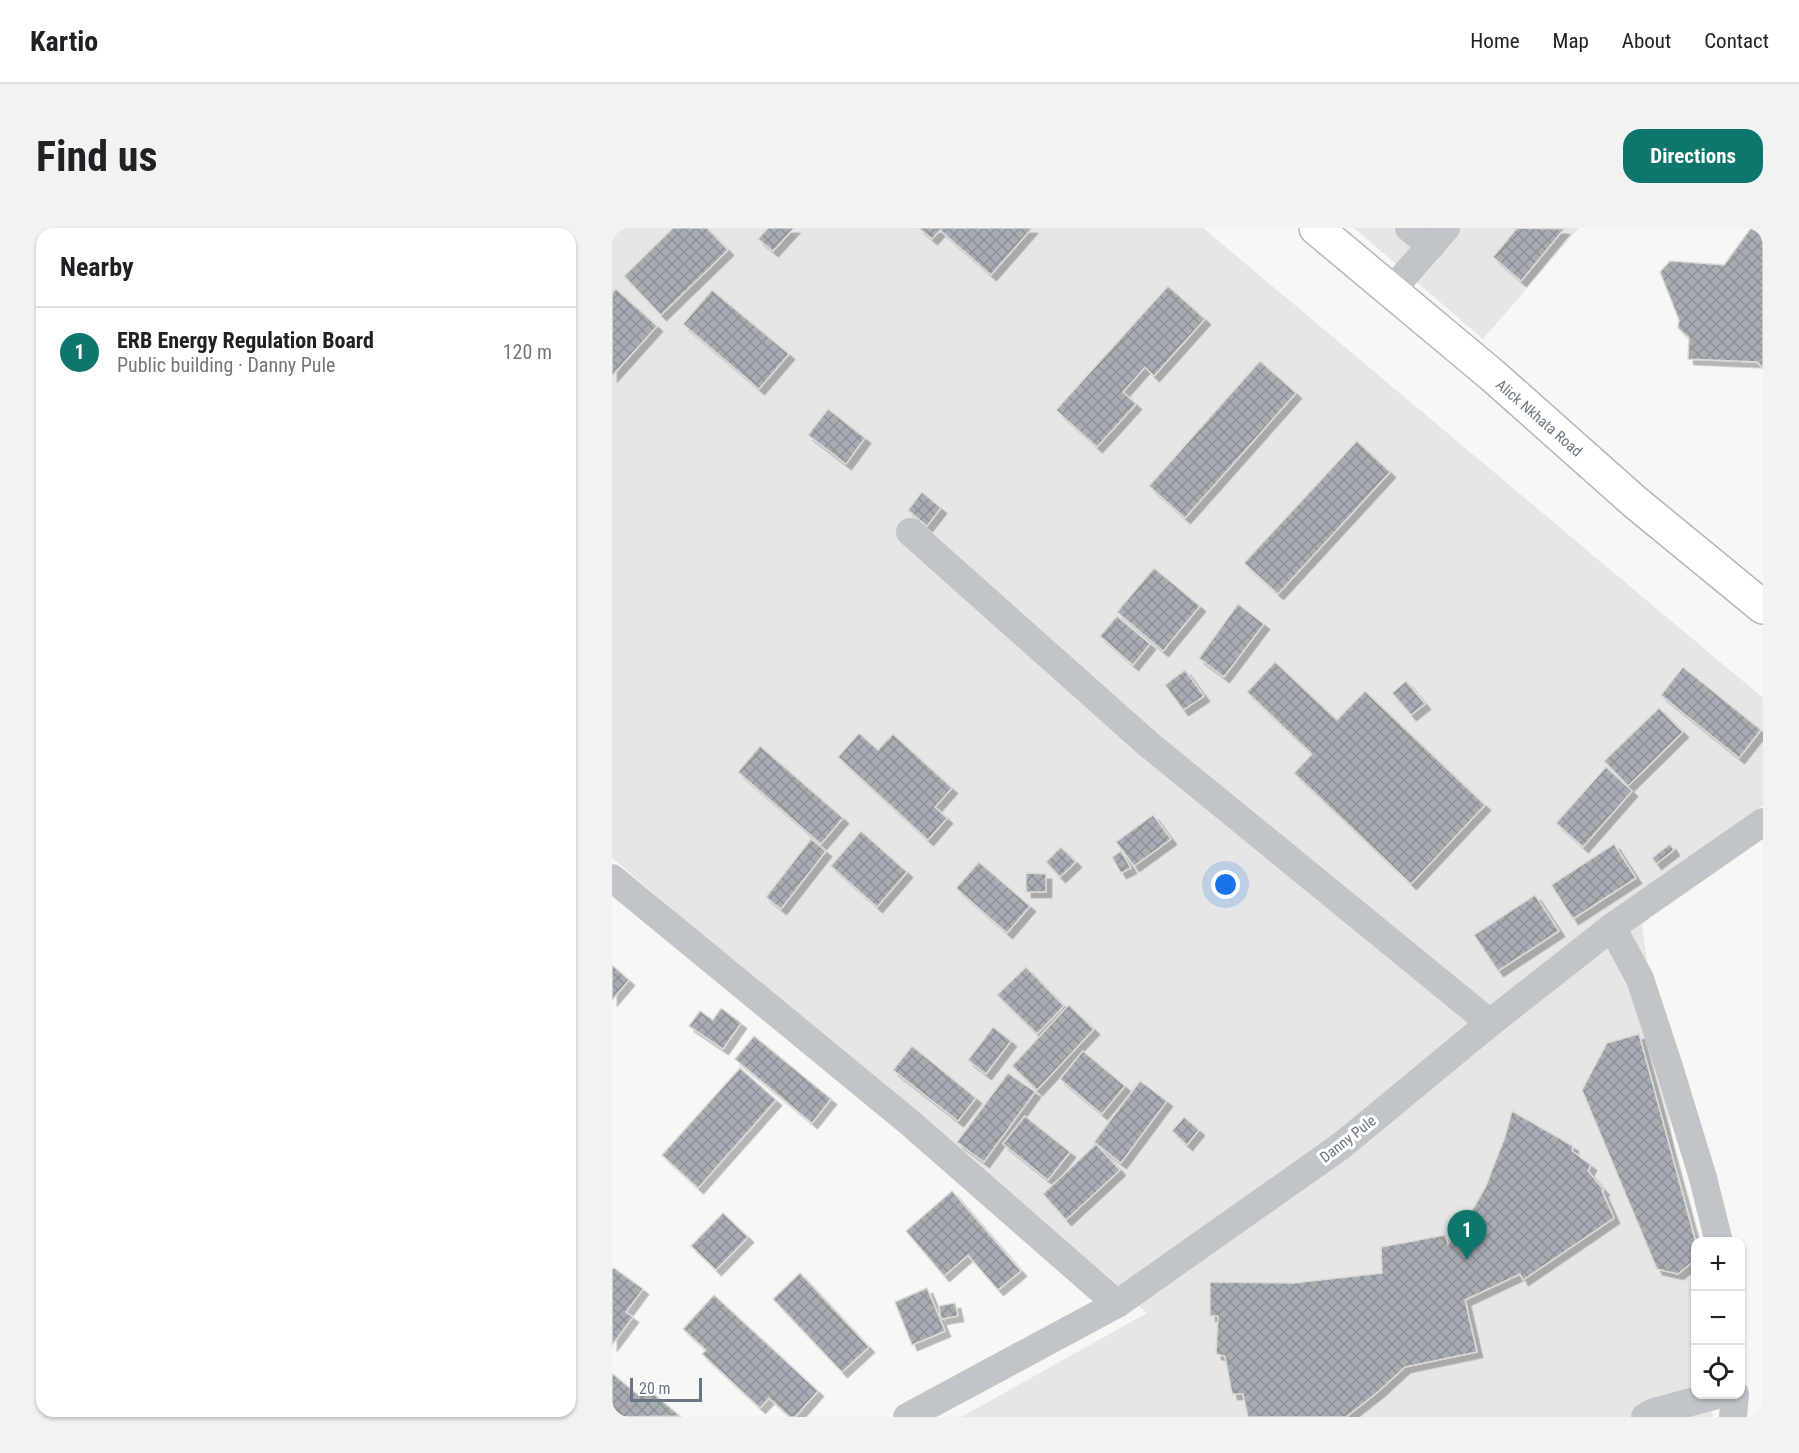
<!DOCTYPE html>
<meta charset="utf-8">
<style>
:root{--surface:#fff;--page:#f2f2f2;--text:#202124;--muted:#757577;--line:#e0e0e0;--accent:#0f766e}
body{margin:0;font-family:"Roboto Condensed",sans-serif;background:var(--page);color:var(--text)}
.controls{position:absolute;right:18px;bottom:18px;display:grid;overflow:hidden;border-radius:12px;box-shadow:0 2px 4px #0004}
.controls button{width:54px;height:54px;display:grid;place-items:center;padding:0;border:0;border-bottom:2px solid var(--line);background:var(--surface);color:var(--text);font:30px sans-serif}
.scale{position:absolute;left:18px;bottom:15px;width:72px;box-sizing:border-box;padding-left:6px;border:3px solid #6a7683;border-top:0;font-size:16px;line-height:21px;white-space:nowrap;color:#6a7683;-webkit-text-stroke:4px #fff;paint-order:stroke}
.you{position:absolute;left:614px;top:657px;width:21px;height:21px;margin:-15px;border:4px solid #fff;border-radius:50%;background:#1a73e8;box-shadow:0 0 0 9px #1a73e833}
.badge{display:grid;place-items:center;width:39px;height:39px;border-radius:50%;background:var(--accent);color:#fff;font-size:20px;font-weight:700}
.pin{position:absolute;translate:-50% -50px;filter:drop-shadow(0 2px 3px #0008)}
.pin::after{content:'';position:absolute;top:32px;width:21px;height:18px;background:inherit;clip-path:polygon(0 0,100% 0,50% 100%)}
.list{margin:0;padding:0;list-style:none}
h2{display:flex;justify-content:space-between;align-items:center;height:78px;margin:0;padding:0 24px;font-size:26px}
h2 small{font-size:20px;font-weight:400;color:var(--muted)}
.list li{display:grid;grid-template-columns:39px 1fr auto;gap:18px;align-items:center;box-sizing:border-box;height:90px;padding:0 24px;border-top:2px solid var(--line)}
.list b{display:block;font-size:22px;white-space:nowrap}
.list p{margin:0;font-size:20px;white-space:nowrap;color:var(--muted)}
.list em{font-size:20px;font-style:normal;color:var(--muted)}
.icon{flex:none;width:33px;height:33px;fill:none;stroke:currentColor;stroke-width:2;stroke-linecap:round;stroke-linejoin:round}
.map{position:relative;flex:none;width:1151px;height:1189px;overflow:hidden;border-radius:18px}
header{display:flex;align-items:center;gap:36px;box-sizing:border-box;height:84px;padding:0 30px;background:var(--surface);border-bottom:2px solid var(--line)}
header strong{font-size:28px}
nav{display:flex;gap:33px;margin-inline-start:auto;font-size:21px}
.intro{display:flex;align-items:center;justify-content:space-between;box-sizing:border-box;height:144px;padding:0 36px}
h1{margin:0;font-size:42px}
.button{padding:15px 27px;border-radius:18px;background:var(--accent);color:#fff;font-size:21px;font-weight:700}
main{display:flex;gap:36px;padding:0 36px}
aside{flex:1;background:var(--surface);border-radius:18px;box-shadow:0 2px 4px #0004}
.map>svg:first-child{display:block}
</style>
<header>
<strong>Kartio</strong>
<nav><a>Home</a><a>Map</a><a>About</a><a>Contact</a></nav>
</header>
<div class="intro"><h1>Find us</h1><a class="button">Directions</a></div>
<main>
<aside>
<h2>Nearby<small></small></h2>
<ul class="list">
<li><span class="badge">1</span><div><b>ERB Energy Regulation Board</b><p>Public building · Danny Pule</p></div><em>120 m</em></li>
</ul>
</aside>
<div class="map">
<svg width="1151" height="1189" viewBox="0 0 1151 1189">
<defs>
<pattern id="building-cross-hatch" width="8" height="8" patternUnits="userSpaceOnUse" patternTransform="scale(1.5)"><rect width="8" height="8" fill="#a7adb3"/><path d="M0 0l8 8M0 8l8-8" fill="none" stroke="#8c9197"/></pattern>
<filter id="shadow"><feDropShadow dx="5.5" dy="5.5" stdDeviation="0" flood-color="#0004"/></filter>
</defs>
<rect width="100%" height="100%" fill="#f7f7f5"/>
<!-- built -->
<g fill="#e5e6e5">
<polygon points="0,0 591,0 1151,470 1151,577 1030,697 1083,1069 1084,1166 1097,1167 1101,1189 349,1189 535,1085 0,630"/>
<polygon points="742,0 967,0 871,111"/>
</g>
<!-- building -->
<g fill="url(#building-cross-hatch)" stroke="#d9d9d8" stroke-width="1.5" filter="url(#shadow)">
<polygon points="61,0 95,0 116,22 49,87 12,48"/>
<polygon points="156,0 182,0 161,23 146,11"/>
<polygon points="307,0 420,0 379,47 328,2 320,11"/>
<polygon points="905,0 952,1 909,53 881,29"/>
<polygon points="1139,0 1151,0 1151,140 1145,134 1076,131 1077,110 1066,100 1067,92 1048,44 1058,33 1112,37"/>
<polygon points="556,58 593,91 542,148 533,139 511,164 524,176 485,219 444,182"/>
<polygon points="4,61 45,98 0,148 0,65"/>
<polygon points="100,62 177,126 147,161 71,96"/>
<polygon points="648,133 684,165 573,290 537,258"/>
<polygon points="216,181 253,210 234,236 196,207"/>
<polygon points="745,213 778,244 666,366 632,335"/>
<polygon points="310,264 329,280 315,298 296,282"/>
<polygon points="542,340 588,378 551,423 505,384"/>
<polygon points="626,376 652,396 612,449 587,430"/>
<polygon points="505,388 538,416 521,437 488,408"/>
<polygon points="663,434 725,492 753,463 873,577 799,656 682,545 700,526 635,464"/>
<polygon points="1071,439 1149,502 1127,530 1049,467"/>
<polygon points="573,442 592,468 571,482 553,457"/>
<polygon points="794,453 813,476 799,487 780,465"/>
<polygon points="1047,480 1071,504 1016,558 992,533"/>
<polygon points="247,505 266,522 281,506 340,560 323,579 335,590 316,612 226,529"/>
<polygon points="148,518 231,590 209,616 126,544"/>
<polygon points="994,539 1020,563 971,619 944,595"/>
<polygon points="541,587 559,611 522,638 504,614"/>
<polygon points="249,603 295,644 265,679 219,638"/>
<polygon points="199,611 214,623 169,681 154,669"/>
<polygon points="1002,616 1024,650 961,691 939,657"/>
<polygon points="1058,616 1062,622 1044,636 1040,630"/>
<polygon points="449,619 464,634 448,649 434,634"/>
<polygon points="509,623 519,640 509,645 500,629"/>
<polygon points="367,634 418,678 395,705 344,660"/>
<polygon points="414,645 434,646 434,664 414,664"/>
<polygon points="923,667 947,703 886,743 862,707"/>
<polygon points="0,737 17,752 0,772"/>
<polygon points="414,739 452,778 425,806 385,767"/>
<polygon points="457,777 482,801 425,862 400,838"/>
<polygon points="109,780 129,795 111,821 77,798 88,783 101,792"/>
<polygon points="381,799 399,813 374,846 356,832"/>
<polygon points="1027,806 1084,1015 1084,1031 1066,1046 1045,1041 970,862 995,815"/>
<polygon points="142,808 219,871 200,895 123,831"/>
<polygon points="300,818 364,870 346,893 281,842"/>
<polygon points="471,823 513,858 490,886 448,851"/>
<polygon points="128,840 164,872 86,960 50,927"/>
<polygon points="396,845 423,864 372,934 345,914"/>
<polygon points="528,853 555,873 509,935 482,914"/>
<polygon points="900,883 961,918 960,923 979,937 976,943 992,962 990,963 1002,990 911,1052 908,1046 853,1072 865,1124 793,1139 767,1163 734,1189 636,1189 631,1166 620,1166 613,1128 604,1126 606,1088 598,1088 598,1054 682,1055 770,1045 769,1019 833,1007 836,1016 862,979 873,960 893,909"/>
<polygon points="413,888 458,924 436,952 391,916"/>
<polygon points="572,889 587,902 575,917 560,903"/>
<polygon points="484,916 508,942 454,992 431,966"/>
<polygon points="340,963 409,1043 386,1062 356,1027 332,1048 294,1003"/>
<polygon points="111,985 136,1009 104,1042 79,1018"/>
<polygon points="2,1040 31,1061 14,1084 21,1089 0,1117 0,1042"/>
<polygon points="188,1045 257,1119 230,1144 161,1071"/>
<polygon points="315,1060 333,1103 300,1117 283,1074"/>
<polygon points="102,1067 206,1163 183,1189 178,1189 157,1170 148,1180 90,1126 94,1122 71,1101"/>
<polygon points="343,1075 346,1088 329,1091 327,1078"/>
<polygon points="1,1146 25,1166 32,1158 68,1188 0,1189 0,1148"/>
</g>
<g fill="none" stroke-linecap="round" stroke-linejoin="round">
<!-- major casing -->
<g stroke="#b3b6ba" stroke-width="36">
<polyline id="major" points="704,0 880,147 1023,274 1151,379"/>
</g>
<!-- minor -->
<g stroke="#c1c4c8" stroke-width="28">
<polyline points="797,0 819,18"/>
<polyline points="778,64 834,0"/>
<polyline points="298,304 535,515 878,795"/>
<polyline points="0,650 297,894 505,1076"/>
<polyline points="1000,699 1028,751 1057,839 1091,950 1107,1014"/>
<polyline points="295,1189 505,1076 729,918 878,795 1000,699 1151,594"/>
<polyline points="1033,1189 1042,1184 1109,1166"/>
<polyline points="1121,1189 1123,1166"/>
</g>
<!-- major -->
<use href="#major" stroke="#fff" stroke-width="33"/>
</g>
<g text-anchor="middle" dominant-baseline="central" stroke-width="6" stroke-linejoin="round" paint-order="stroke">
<!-- street labels -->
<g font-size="15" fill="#6a7683" stroke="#fff">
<text transform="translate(927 190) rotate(41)">Alick Nkhata Road</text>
<text transform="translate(736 911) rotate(-38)">Danny Pule</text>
</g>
</g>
</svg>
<div class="controls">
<button>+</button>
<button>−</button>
<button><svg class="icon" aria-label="locate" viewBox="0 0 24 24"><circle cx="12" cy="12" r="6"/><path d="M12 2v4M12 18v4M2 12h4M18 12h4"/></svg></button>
</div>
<div class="scale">20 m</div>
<div class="you"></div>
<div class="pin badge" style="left:855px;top:1032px">1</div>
</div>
</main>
